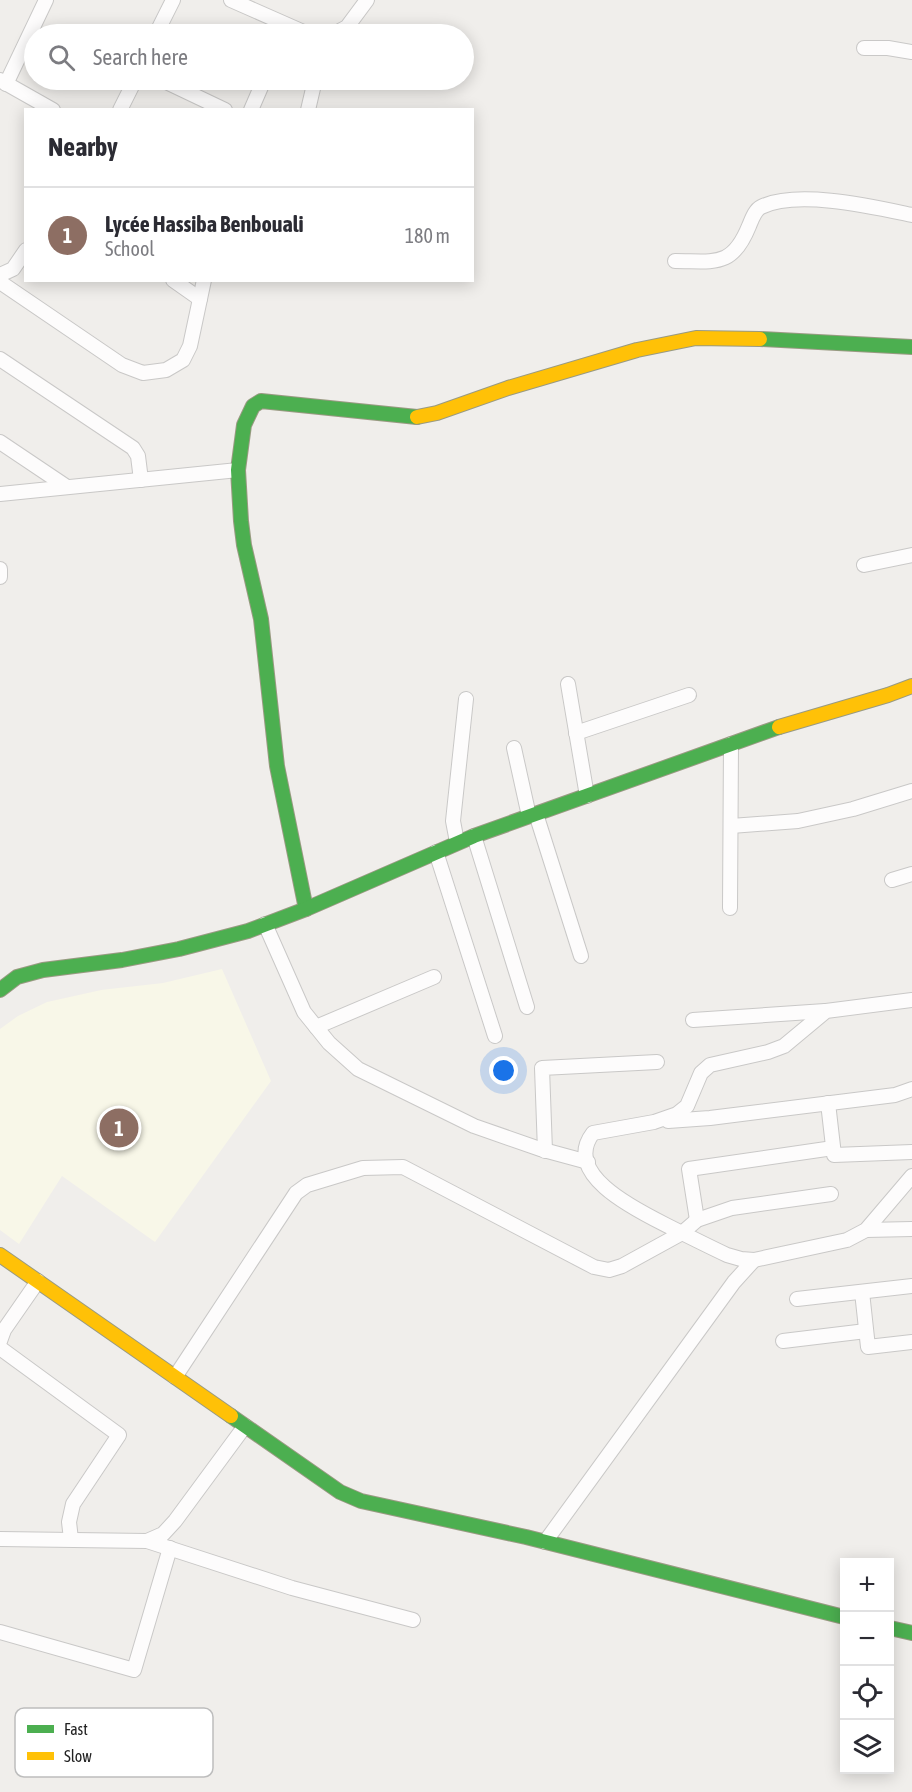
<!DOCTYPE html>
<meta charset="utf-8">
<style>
:root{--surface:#fff;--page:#f2f2f3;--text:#2b2b33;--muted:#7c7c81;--line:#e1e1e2;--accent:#0b8043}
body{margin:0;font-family:"Asap Condensed",sans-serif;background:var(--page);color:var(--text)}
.controls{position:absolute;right:18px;bottom:18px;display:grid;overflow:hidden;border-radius:0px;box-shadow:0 3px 15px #0003}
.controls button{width:54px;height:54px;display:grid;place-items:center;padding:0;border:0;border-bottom:2px solid var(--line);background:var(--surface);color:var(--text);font:30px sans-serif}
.you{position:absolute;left:504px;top:1071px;width:21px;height:21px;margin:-15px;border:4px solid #fff;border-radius:50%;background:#1a73e8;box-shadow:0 0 0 9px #1a73e833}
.badge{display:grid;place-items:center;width:39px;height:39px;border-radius:50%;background:var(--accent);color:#fff;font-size:20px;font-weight:700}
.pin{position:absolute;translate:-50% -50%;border:3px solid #fff;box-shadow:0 2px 6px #0006}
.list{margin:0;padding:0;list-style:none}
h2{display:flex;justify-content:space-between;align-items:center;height:78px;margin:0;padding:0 24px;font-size:26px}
h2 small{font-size:20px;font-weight:400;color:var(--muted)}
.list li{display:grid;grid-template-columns:39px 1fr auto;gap:18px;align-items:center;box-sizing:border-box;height:96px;padding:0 24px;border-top:2px solid var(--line)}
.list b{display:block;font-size:22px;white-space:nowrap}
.list p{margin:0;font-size:20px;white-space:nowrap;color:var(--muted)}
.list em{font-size:20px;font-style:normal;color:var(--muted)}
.icon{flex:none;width:33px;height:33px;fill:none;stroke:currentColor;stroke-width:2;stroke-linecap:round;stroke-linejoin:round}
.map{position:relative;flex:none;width:912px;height:1792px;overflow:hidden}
.search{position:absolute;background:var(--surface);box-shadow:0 3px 15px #0003;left:24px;top:24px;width:450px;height:66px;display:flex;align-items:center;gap:15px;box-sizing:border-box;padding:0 21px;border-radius:33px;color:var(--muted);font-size:22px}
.panel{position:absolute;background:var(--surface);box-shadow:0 3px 15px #0003;left:24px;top:108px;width:450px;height:174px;border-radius:0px}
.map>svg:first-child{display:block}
</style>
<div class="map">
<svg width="912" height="1792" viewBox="0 0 912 1792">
<rect width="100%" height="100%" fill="#f0eeeb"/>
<!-- education -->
<polygon fill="#f8f7e8" points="222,969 271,1081 155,1242 62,1176 19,1244 0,1230 0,1029 18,1016 47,1002 101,990 163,983"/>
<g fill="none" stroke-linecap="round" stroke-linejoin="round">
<!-- street casing -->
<g stroke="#c9c8c7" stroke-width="16">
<g id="street">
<polyline points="231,0 308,34"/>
<polyline points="156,34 173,0"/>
<polyline points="334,34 347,27 367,0"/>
<polyline points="864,48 888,48 912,52"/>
<polyline points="0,80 53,110"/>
<polyline points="162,80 225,110"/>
<polyline points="6,84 46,0"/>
<polyline points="120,110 135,80"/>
<polyline points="251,110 264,80"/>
<polyline points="308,110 315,80"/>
<path d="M675,261C715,261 732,268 749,226C752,219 755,210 761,207C797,189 874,207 912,215"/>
<polyline points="0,275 13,269 26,250"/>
<polyline points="173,280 200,299"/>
<polyline points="0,282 122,365 143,373 166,370 183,360 190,346 204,280"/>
<polyline points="0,359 133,448 138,456 141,480"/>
<polyline points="0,442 67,487"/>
<polyline points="0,494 238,470"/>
<polyline points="864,565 912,555"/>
<polyline points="0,569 0,577"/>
<polyline points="568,684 587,796"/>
<polyline points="576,733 689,695"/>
<polyline points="514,748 529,816"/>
<polyline points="536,814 581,956"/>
<polyline points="731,826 798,821 853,809 912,791"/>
<polyline points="474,836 527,1007"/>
<polyline points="457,842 453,821 466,699"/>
<polyline points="436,852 495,1036"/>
<polyline points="892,880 912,874"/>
<polyline points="730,908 731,744"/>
<polyline points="265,924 304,1012 329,1043 358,1069 474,1126 540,1149 588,1162"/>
<path d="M912,1000L826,1011L784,1046L768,1052L710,1065L701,1073L687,1106L677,1114L654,1122L593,1133C560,1176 643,1213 672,1228C690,1237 708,1246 727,1255L741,1259L754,1260L847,1240L866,1230L912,1176"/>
<polyline points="693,1020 825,1011"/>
<polyline points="316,1027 434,977"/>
<polyline points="828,1103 834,1155 912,1152"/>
<polyline points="668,1121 710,1118 895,1095 912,1089"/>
<polyline points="545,1151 542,1068 657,1062"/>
<polyline points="697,1220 689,1169 833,1148"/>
<polyline points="866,1230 912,1229"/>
<polyline points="862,1292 868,1347 912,1342"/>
<polyline points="797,1299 912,1286"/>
<polyline points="0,1341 4,1330 38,1281"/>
<polyline points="783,1341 866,1331"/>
<polyline points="0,1348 119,1435 73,1504 69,1522 71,1539"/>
<polyline points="175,1377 296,1193 307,1185 363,1168 403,1167 594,1267 609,1270 622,1266 682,1233 697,1220 732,1208 831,1194"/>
<polyline points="0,1539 147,1541 163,1534 175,1521 245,1426"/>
<polyline points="147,1541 292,1588 413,1620"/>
<polyline points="545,1542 734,1282 754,1260"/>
<polyline points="0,1632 134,1670 170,1548"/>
</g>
</g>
<!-- fast casing -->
<g stroke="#999a82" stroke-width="16">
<g id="fast">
<polyline points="760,339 912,347"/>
<polyline points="306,909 277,766 261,619 244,545 241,521 238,470 244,425 253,406 261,401 417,417"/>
<polyline points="0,990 17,977 43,970 122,960 179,949 248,931 306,909 474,836 779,727"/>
<polyline points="231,1416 340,1492 361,1501 526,1537 844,1617"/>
<polyline points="890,1628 912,1633"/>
</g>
</g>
<!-- slow casing -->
<g stroke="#999a82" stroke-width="16">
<g id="slow">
<polyline points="417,417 437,413 508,388 637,350 696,338 760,339"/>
<polyline points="779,727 888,695 912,686"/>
<polyline points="0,1255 231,1416"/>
</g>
</g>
<!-- street -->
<use href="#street" stroke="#fdfcfc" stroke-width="14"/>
<!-- fast -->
<use href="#fast" stroke="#4caf50" stroke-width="14"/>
<!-- slow -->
<use href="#slow" stroke="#ffc107" stroke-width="14"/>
</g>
<!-- legend -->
<rect x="15" y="1708" width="198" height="69" rx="9" fill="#fff" stroke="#bdbdbd" stroke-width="1.5"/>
<rect x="27" y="1725" width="27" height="8" fill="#4caf50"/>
<rect x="27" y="1752" width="27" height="8" fill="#ffc107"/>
<g font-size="16" fill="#222">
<text x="64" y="1735">Fast</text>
<text x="64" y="1762">Slow</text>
</g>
</svg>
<div class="controls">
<button>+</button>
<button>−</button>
<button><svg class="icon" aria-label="locate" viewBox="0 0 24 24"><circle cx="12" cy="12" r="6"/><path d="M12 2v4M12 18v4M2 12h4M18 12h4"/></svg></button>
<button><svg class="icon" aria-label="layers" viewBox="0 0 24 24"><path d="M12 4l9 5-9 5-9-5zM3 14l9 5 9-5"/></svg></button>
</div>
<div class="you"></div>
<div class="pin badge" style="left:119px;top:1128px;background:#8d6e63">1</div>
<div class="search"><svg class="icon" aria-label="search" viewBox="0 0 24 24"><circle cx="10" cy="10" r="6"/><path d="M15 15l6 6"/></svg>Search here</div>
<section class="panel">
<h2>Nearby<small></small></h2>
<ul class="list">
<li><span class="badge" style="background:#8d6e63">1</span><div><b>Lycée Hassiba Benbouali</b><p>School</p></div><em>180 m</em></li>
</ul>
</section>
</div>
